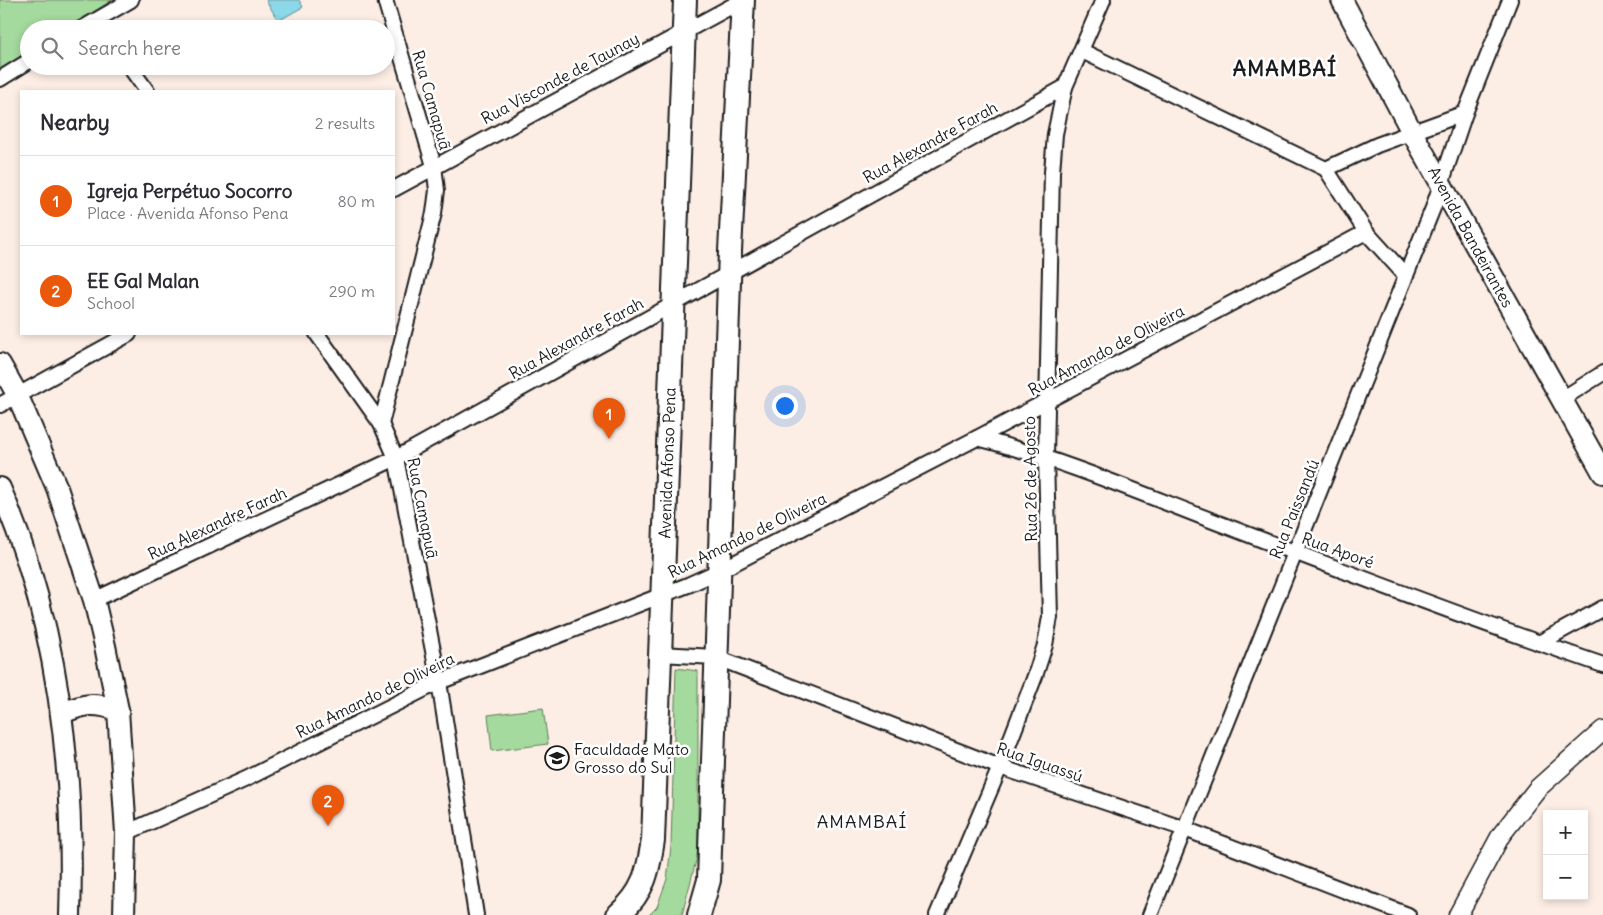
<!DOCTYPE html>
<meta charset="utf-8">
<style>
:root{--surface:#fff;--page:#f2f2f3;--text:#2b2b33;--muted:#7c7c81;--line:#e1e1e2;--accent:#ea580c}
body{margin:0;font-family:Delius,sans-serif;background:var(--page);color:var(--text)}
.controls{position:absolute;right:15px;bottom:15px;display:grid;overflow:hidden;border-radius:0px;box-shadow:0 2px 8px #0003}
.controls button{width:45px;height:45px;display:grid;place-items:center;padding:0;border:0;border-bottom:1px solid var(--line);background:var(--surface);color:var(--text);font:25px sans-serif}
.you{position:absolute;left:784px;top:405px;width:18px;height:18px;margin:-12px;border:4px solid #fff;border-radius:50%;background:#1a73e8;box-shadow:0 0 0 8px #1a73e833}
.badge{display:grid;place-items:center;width:32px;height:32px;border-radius:50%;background:var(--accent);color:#fff;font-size:16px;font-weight:700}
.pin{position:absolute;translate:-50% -41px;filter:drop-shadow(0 1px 2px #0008)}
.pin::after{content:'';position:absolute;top:26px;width:18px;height:15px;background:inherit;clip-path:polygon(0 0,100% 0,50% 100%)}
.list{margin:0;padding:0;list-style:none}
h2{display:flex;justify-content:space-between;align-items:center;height:65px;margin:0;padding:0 20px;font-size:21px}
h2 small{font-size:16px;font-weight:400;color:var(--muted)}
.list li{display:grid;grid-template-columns:32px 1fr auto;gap:15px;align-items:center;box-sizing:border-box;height:90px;padding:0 20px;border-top:1px solid var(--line)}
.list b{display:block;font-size:19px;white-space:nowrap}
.list p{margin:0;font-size:16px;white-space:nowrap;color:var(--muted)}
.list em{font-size:16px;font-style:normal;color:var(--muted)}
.icon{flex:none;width:28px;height:28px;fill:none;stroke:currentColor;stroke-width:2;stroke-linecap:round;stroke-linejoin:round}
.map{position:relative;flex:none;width:1603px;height:915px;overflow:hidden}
.search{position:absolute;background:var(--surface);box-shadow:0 2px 8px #0003;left:20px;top:20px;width:375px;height:55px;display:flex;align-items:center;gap:12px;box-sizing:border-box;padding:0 18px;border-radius:28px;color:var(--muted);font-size:19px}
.panel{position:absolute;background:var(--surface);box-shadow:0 2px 8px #0003;left:20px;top:90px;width:375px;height:245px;border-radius:0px}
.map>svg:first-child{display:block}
</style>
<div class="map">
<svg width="1603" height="915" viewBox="0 0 1603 915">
<rect width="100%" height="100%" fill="#fdeee5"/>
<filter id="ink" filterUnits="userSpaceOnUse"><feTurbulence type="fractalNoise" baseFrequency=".02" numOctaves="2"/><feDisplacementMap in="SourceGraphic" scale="10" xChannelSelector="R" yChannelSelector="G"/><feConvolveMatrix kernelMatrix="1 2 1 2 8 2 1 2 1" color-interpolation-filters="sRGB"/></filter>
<g filter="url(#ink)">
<!-- green -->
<g fill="#a4da9d" stroke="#607b5c">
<polygon points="0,0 112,0 67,29 29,29 29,53 0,71"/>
<polygon points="676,668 698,671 698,853 682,915 649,915 657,907 667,879 671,847"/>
<polygon points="543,708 548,744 492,751 488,715"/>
</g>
<!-- water -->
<polygon fill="#8ad8e8" stroke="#5e8d96" points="266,0 299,0 303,7 278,21"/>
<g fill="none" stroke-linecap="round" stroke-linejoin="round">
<!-- minor casing -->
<g stroke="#1c1c1c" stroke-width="18">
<g id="minor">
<polyline points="81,29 131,0"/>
<polyline points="1082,51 1326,169 1366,232 1406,276"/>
<polyline points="129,66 147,91"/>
<polyline points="0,79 29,61"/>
<polyline points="1326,169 1377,145 1465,113"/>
<polyline points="394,189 743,0"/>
<polyline points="317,334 381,424 396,458 439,682 476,915"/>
<polyline points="1562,399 1603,373"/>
<polyline points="0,405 129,334"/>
<polyline points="381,424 434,213 437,190 434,166 385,0"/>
<path d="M977,438C1065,460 1149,497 1234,529C1356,576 1479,623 1603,665"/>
<polyline points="94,600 396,458 1065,87"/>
<polyline points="1539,643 1603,608"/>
<polyline points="660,654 715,657 1000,767 1185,829 1408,915"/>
<polyline points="126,833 246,779 439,682 688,585 719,571 977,438 1366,232"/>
<polyline points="937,915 1000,767 1035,676 1045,645 1050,617 1046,457 1052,172 1055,134 1065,87 1103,0"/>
<polyline points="1150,915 1433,208 1465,113 1510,0"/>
</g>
</g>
<!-- tertiary casing -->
<g stroke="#1c1c1c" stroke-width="21">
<polyline id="tertiary" points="1458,915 1501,835 1537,789 1603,730"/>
</g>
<!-- secondary casing -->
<g stroke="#1c1c1c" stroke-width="24">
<g id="secondary">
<polyline points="1342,0 1413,134 1603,473"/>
<polyline points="0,364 17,394 57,488 94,600 105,646 118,710 126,833 124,915"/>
<path d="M0,488C58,622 75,771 70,915"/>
<path d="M62,713C85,704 93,702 118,710"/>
</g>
</g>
<!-- primary casing -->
<g stroke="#1c1c1c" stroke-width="26">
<g id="primary">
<path d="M618,915C644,892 648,873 653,840L685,0"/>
<polyline points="699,915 709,880 730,251 743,0"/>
</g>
</g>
<!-- minor -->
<use href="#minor" stroke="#fff" stroke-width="14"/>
<!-- tertiary -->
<use href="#tertiary" stroke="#fff" stroke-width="18"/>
<!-- secondary -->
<use href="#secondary" stroke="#fff" stroke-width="20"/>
<!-- primary -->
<use href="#primary" stroke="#fff" stroke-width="22"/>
</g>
</g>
<!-- icons -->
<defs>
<g id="university-ring" transform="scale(1.25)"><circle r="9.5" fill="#fff" stroke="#1c1c1c" stroke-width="1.5"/><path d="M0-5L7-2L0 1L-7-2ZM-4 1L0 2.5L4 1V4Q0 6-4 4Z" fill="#1c1c1c"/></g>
</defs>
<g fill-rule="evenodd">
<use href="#university-ring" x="557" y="758"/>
</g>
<g text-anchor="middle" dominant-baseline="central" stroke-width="5" stroke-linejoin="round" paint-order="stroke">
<!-- street labels -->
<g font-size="16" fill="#1c1c1c" stroke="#fff">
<text transform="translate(560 78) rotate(-28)">Rua Visconde de Taunay</text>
<text transform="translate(432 100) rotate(74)">Rua Camapuã</text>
<text transform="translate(930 142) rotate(-29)">Rua Alexandre Farah</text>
<text transform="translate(1471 237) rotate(61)">Avenida Bandeirantes</text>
<text transform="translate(576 338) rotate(-29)">Rua Alexandre Farah</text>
<text transform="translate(1106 350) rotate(-28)">Rua Amando de Oliveira</text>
<text transform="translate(667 463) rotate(-88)">Avenida Afonso Pena</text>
<text transform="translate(1030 479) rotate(-91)">Rua 26 de Agosto</text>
<text transform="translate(423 508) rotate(79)">Rua Camapuã</text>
<text transform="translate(1294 509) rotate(-68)">Rua Paissandú</text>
<text transform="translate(217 523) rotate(-25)">Rua Alexandre Farah</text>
<text transform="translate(747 535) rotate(-26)">Rua Amando de Oliveira</text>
<text transform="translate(1338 550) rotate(20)">Rua Aporé</text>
<text transform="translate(375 695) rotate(-26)">Rua Amando de Oliveira</text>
<text transform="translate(1040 762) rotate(19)">Rua Iguassú</text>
</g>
<!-- poi labels -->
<g font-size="16" fill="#1c1c1c" stroke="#fff" text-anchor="start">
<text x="574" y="749">Faculdade Mato<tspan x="574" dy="18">Grosso do Sul</tspan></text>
</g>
<!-- neighbourhood labels -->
<g font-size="18" letter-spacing="1" fill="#1c1c1c" stroke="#fff">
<text x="862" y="821">AMAMBAÍ</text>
</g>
<!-- district labels -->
<g font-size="21" font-weight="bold" letter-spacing="1" fill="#1c1c1c" stroke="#fff">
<text x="1285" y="68">AMAMBAÍ</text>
</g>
</g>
</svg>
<div class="controls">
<button>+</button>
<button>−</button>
</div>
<div class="you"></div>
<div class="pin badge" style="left:609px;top:439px">1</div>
<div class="pin badge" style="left:328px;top:826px">2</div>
<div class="search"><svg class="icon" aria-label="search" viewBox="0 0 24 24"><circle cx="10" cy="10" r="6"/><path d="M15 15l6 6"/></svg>Search here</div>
<section class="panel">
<h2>Nearby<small>2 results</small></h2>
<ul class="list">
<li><span class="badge">1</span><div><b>Igreja Perpétuo Socorro</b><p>Place · Avenida Afonso Pena</p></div><em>80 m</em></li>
<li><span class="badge">2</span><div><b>EE Gal Malan</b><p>School</p></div><em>290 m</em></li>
</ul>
</section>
</div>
